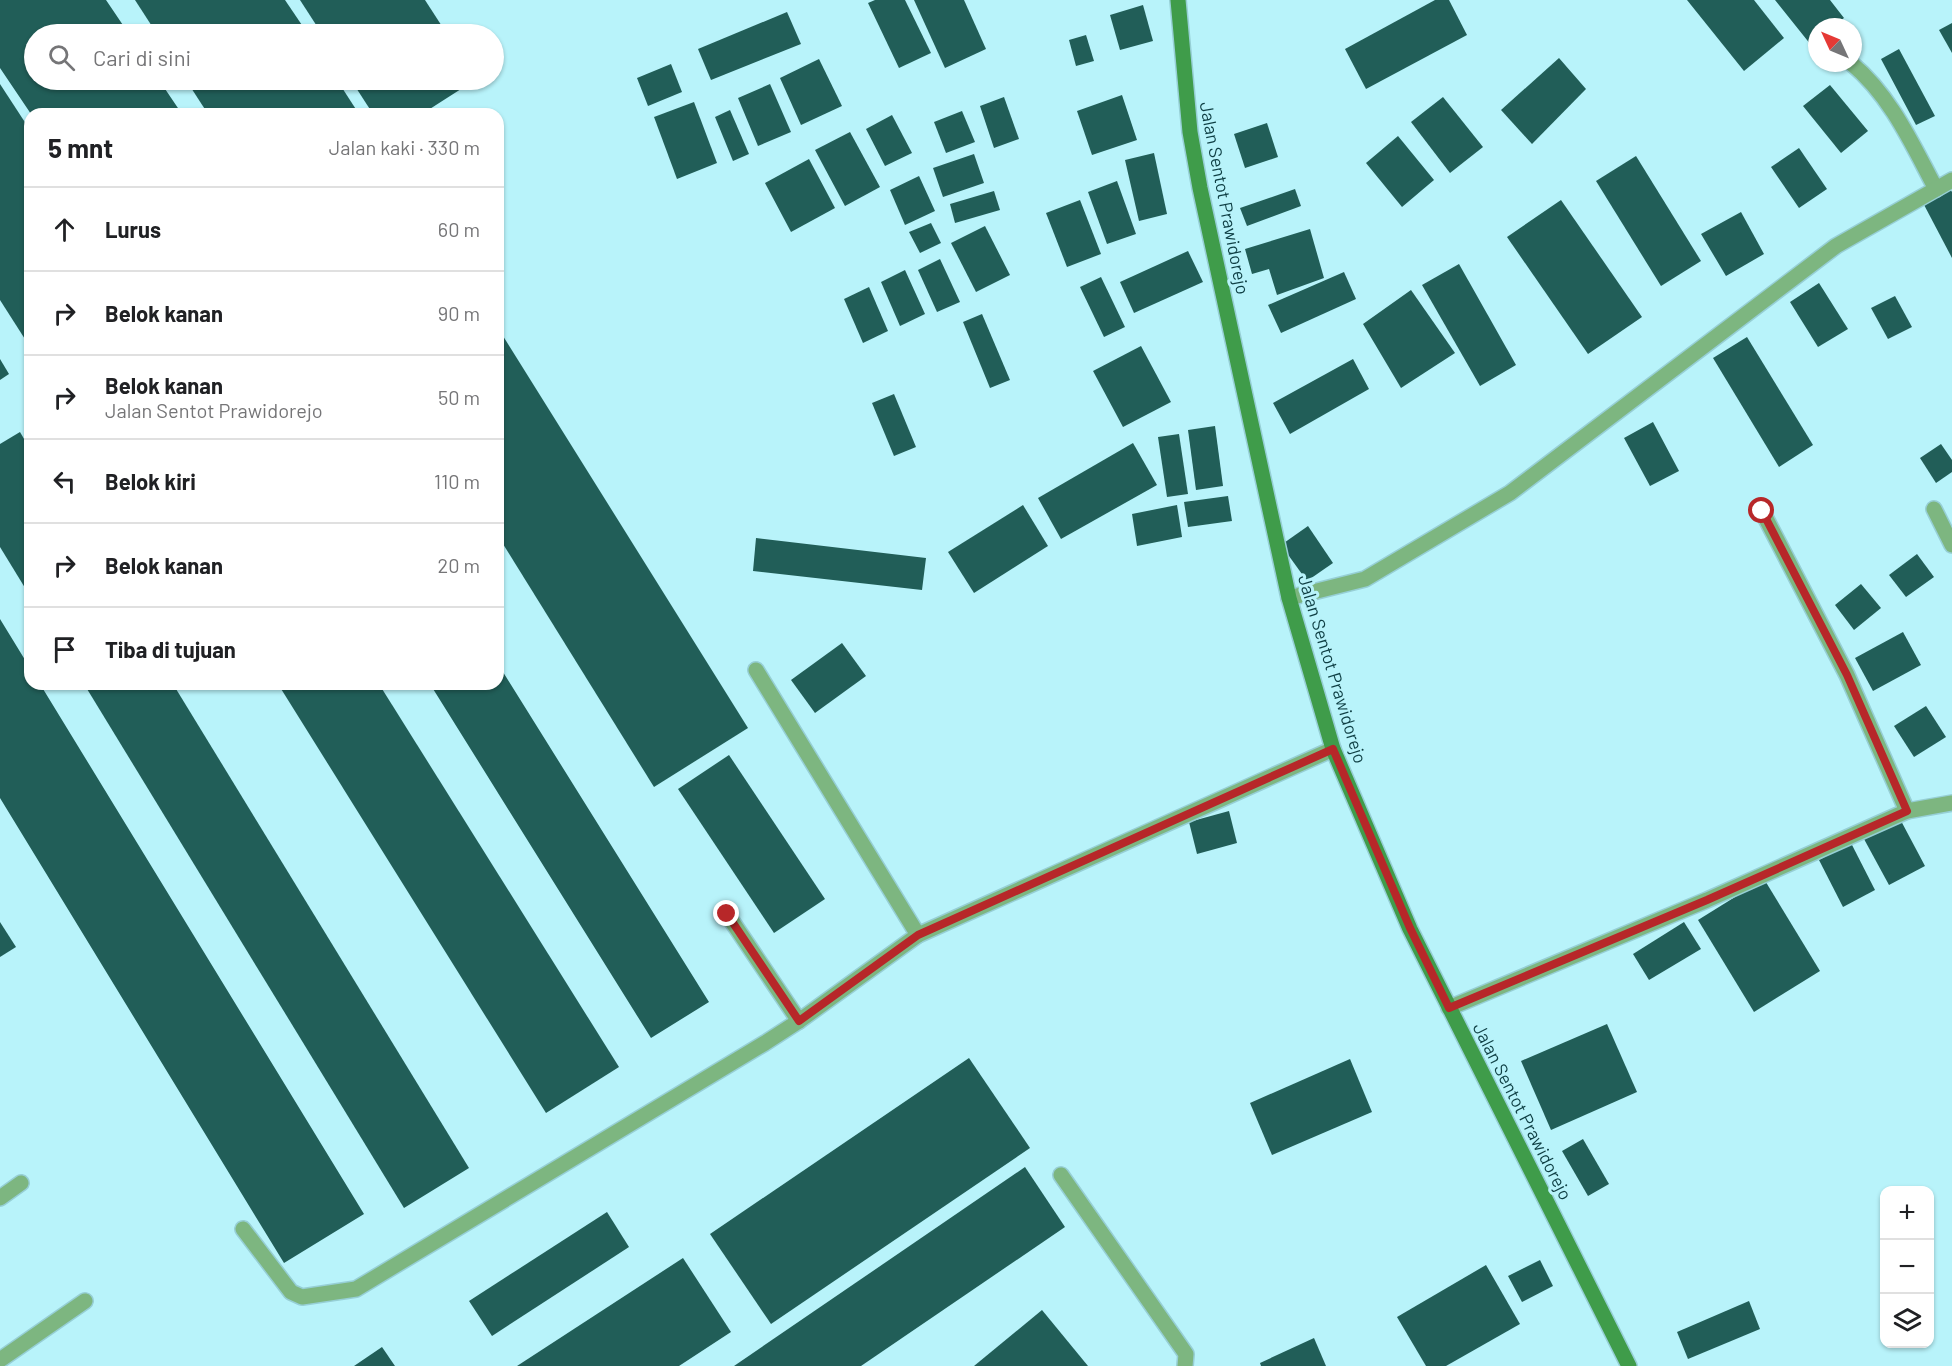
<!DOCTYPE html>
<html lang="id">
<meta charset="utf-8">
<style>
:root{--surface:#fff;--page:#f6f6f6;--text:#202124;--muted:#757577;--line:#e0e0e0}
body{margin:0;font-family:Barlow,sans-serif;background:var(--page);color:var(--text)}
.controls{position:absolute;right:18px;bottom:18px;display:grid;overflow:hidden;border-radius:12px;box-shadow:0 2px 4px #0004}
.controls button{width:54px;height:54px;display:grid;place-items:center;padding:0;border:0;border-bottom:2px solid var(--line);background:var(--surface);color:var(--text);font:30px sans-serif}
.compass{position:absolute;left:1808px;top:18px;width:54px;height:54px;border-radius:50%;background:var(--surface);box-shadow:0 2px 4px #0004;rotate:314deg}
.stop{position:absolute;width:18px;height:18px;margin:-14px;border:4px solid #b72729;border-radius:50%;background:#fff}
.stop.end{background:#b72729;border-color:#fff;box-shadow:0 2px 6px #0008}
.list{margin:0;padding:0;list-style:none}
h2{display:flex;justify-content:space-between;align-items:center;height:78px;margin:0;padding:0 24px;font-size:26px}
h2 small{font-size:20px;font-weight:400;color:var(--muted)}
.list li{display:grid;grid-template-columns:39px 1fr auto;gap:18px;align-items:center;box-sizing:border-box;height:84px;padding:0 24px;border-top:2px solid var(--line)}
.list b{display:block;font-size:22px;white-space:nowrap}
.list p{margin:0;font-size:20px;white-space:nowrap;color:var(--muted)}
.list em{font-size:20px;font-style:normal;color:var(--muted)}
.icon{flex:none;width:33px;height:33px;fill:none;stroke:currentColor;stroke-width:2;stroke-linecap:round;stroke-linejoin:round}
.map{position:relative;flex:none;width:1952px;height:1366px;overflow:hidden}
.search{position:absolute;background:var(--surface);box-shadow:0 2px 4px #0004;left:24px;top:24px;width:480px;height:66px;display:flex;align-items:center;gap:15px;box-sizing:border-box;padding:0 21px;border-radius:33px;color:var(--muted);font-size:22px}
.panel{position:absolute;background:var(--surface);box-shadow:0 2px 4px #0004;left:24px;top:108px;width:480px;height:582px;border-radius:18px}
.map>svg:first-child{display:block}
</style>
<div class="map">
<svg width="1952" height="1366" viewBox="0 0 1952 1366">
<rect width="100%" height="100%" fill="#b8f3fa"/>
<!-- building -->
<g fill="#215e58">
<polygon points="0,0 106,0 129,34 34,34 34,80 159,80 182,114 31,114 0,68"/>
<polygon points="135,0 285,0 308,34 157,34"/>
<polygon points="300,0 425,0 447,34 322,34"/>
<polygon points="875,0 905,0 931,53 899,68 868,3"/>
<polygon points="914,0 964,0 986,49 945,68"/>
<polygon points="1435,0 1449,0 1467,35 1366,89 1345,49"/>
<polygon points="1687,0 1754,0 1784,38 1744,71"/>
<polygon points="1775,0 1830,0 1844,18 1832,27 1817,27 1817,40 1811,45"/>
<polygon points="1143,5 1153,41 1120,50 1110,15"/>
<polygon points="787,12 801,44 711,80 698,49"/>
<polygon points="1952,23 1952,53 1939,30"/>
<polygon points="1086,35 1094,61 1076,66 1069,40"/>
<polygon points="1899,49 1935,116 1916,125 1881,59"/>
<polygon points="1559,58 1586,89 1532,144 1501,110"/>
<polygon points="819,59 842,106 801,125 780,78"/>
<polygon points="671,64 682,92 648,106 637,78"/>
<polygon points="186,80 337,80 359,114 208,114"/>
<polygon points="351,80 475,80 422,114 373,114"/>
<polygon points="0,84 30,130 30,347 0,300"/>
<polygon points="770,84 791,132 758,146 738,98"/>
<polygon points="1830,85 1868,131 1841,153 1803,106"/>
<polygon points="1122,95 1137,140 1092,155 1077,111"/>
<polygon points="1004,97 1019,139 994,148 980,106"/>
<polygon points="1443,97 1483,147 1450,173 1411,122"/>
<polygon points="694,102 717,163 677,179 654,117"/>
<polygon points="730,110 749,154 733,161 715,117"/>
<polygon points="962,111 975,142 946,153 934,122"/>
<polygon points="892,115 912,153 885,166 866,129"/>
<polygon points="1267,123 1278,157 1245,168 1234,134"/>
<polygon points="850,132 880,187 845,206 815,150"/>
<polygon points="1398,136 1434,180 1402,207 1366,163"/>
<polygon points="1799,148 1827,189 1799,208 1771,167"/>
<polygon points="1154,153 1167,214 1139,221 1125,160"/>
<polygon points="974,154 984,183 943,197 933,168"/>
<polygon points="1636,156 1701,261 1661,286 1596,181"/>
<polygon points="809,159 835,208 791,232 765,183"/>
<polygon points="919,176 935,211 905,225 890,190"/>
<polygon points="1117,181 1136,234 1107,244 1088,192"/>
<polygon points="1949,187 1952,192 1952,258 1922,201"/>
<polygon points="1295,189 1301,206 1247,226 1240,208"/>
<polygon points="994,191 1000,210 955,223 950,204"/>
<polygon points="1080,200 1101,254 1067,267 1046,213"/>
<polygon points="1561,200 1642,317 1588,354 1507,237"/>
<polygon points="1741,212 1764,254 1726,276 1701,234"/>
<polygon points="931,223 941,243 920,253 909,232"/>
<polygon points="985,226 1010,275 976,292 951,243"/>
<polygon points="1310,229 1324,278 1277,295 1269,269 1252,274 1245,249"/>
<polygon points="1188,251 1203,282 1134,313 1120,282"/>
<polygon points="940,259 960,302 937,312 918,270"/>
<polygon points="1459,264 1516,365 1480,386 1422,285"/>
<polygon points="905,270 925,314 900,326 881,282"/>
<polygon points="1344,272 1356,299 1281,333 1268,305"/>
<polygon points="1101,277 1125,327 1104,337 1080,287"/>
<polygon points="1819,283 1848,329 1818,347 1790,302"/>
<polygon points="869,287 888,331 863,343 844,299"/>
<polygon points="1411,290 1455,353 1401,388 1363,324"/>
<polygon points="1895,296 1912,327 1888,339 1871,308"/>
<polygon points="982,314 1010,380 990,388 963,322"/>
<polygon points="498,328 748,728 654,787 498,536"/>
<polygon points="1747,337 1813,445 1779,467 1713,358"/>
<polygon points="1141,346 1171,402 1123,427 1093,371"/>
<polygon points="0,359 9,374 0,380"/>
<polygon points="1353,359 1369,389 1290,434 1273,403"/>
<polygon points="894,394 916,447 894,456 872,403"/>
<polygon points="1653,422 1679,471 1650,486 1624,438"/>
<polygon points="1215,426 1223,486 1196,490 1188,430"/>
<polygon points="20,432 30,449 30,596 0,547 0,444"/>
<polygon points="1179,434 1188,494 1167,497 1158,437"/>
<polygon points="1133,443 1157,485 1061,539 1038,498"/>
<polygon points="1941,444 1952,460 1952,472 1936,483 1920,458"/>
<polygon points="1228,496 1232,521 1188,527 1184,502"/>
<polygon points="1023,505 1048,546 974,593 948,552"/>
<polygon points="1177,505 1182,537 1137,546 1132,514"/>
<polygon points="1308,526 1333,563 1307,581 1281,545"/>
<polygon points="756,538 926,558 922,590 753,571"/>
<polygon points="1917,554 1934,577 1906,597 1889,575"/>
<polygon points="1861,584 1881,608 1854,630 1835,605"/>
<polygon points="0,619 30,668 30,684 40,684 364,1214 284,1263 0,798"/>
<polygon points="1903,632 1921,665 1873,691 1855,658"/>
<polygon points="842,643 866,676 815,713 791,680"/>
<polygon points="498,664 709,1002 651,1038 430,684 498,684"/>
<polygon points="84,684 173,684 469,1168 404,1208"/>
<polygon points="278,684 379,684 619,1067 546,1113"/>
<polygon points="1926,706 1946,737 1914,757 1894,726"/>
<polygon points="729,755 825,899 774,933 678,789"/>
<polygon points="1229,811 1237,843 1197,854 1189,822"/>
<polygon points="1900,819 1925,866 1889,885 1864,839"/>
<polygon points="1851,843 1875,890 1843,907 1819,860"/>
<polygon points="1764,879 1820,971 1754,1012 1698,920"/>
<polygon points="0,922 16,947 0,957"/>
<polygon points="1684,922 1701,949 1649,980 1633,954"/>
<polygon points="1607,1024 1637,1092 1551,1130 1521,1061"/>
<polygon points="969,1058 1030,1148 771,1324 710,1234"/>
<polygon points="1350,1059 1372,1112 1272,1155 1250,1103"/>
<polygon points="1583,1139 1609,1184 1588,1196 1562,1151"/>
<polygon points="1025,1167 1065,1227 861,1366 734,1366"/>
<polygon points="607,1212 629,1247 492,1336 469,1301"/>
<polygon points="683,1258 731,1332 679,1366 517,1366"/>
<polygon points="1540,1260 1553,1286 1522,1302 1508,1276"/>
<polygon points="1486,1265 1520,1324 1446,1366 1426,1366 1397,1317"/>
<polygon points="1749,1301 1760,1329 1688,1359 1677,1332"/>
<polygon points="1042,1310 1088,1366 974,1366"/>
<polygon points="1314,1338 1326,1366 1261,1366 1260,1363"/>
<polygon points="382,1347 395,1366 354,1366"/>
</g>
<g fill="none" stroke-linecap="round" stroke-linejoin="round">
<!-- lane casing -->
<g stroke="#96cfd5" stroke-width="18">
<g id="lane">
<polyline points="1934,509 1952,545"/>
<polyline points="756,670 918,935"/>
<polyline points="727,914 799,1021"/>
<polyline points="1061,1175 1186,1354 1185,1366"/>
<polyline points="0,1198 21,1183"/>
<polyline points="243,1229 291,1292 302,1297 356,1289 765,1043 799,1021 918,935 1333,749"/>
<polyline points="0,1360 85,1301"/>
</g>
</g>
<!-- street casing -->
<g stroke="#96cfd5" stroke-width="18">
<g id="street">
<path d="M1851,63C1891,96 1912,144 1936,189"/>
<polyline points="1762,511 1847,675 1907,811"/>
<polyline points="1289,598 1365,579 1510,493 1836,246 1952,180"/>
<polyline points="1449,1008 1707,900 1907,811 1952,803"/>
</g>
</g>
<!-- secondary casing -->
<g stroke="#96cfd5" stroke-width="18">
<polyline id="secondary" points="1178,0 1190,132 1200,188 1289,598 1333,749 1410,929 1629,1366"/>
</g>
<!-- lane -->
<use href="#lane" stroke="#7db680" stroke-width="15"/>
<!-- street -->
<use href="#street" stroke="#7db680" stroke-width="15"/>
<!-- secondary -->
<use href="#secondary" stroke="#3f9c4a" stroke-width="15"/>
</g>
<g fill="none" stroke-linecap="round" stroke-linejoin="round">
<!-- route -->
<polyline stroke="#b72729" stroke-width="8" points="727,914 799,1021 918,935 1333,749 1410,928 1449,1008 1707,900 1907,811 1847,675 1762,511"/>
</g>
<g text-anchor="middle" dominant-baseline="central" stroke-width="6" stroke-linejoin="round" paint-order="stroke">
<!-- street labels -->
<g font-size="18" fill="#0e3e43" stroke="#b8f3fa">
<text transform="translate(1225 198) rotate(79)">Jalan Sentot Prawidorejo</text>
<text transform="translate(1333 669) rotate(73)">Jalan Sentot Prawidorejo</text>
<text transform="translate(1523 1111) rotate(63)">Jalan Sentot Prawidorejo</text>
</g>
</g>
</svg>
<div class="controls">
<button>+</button>
<button>−</button>
<button><svg class="icon" aria-label="layers" viewBox="0 0 24 24"><path d="M12 4l9 5-9 5-9-5zM3 14l9 5 9-5"/></svg></button>
</div>
<svg class="compass" viewBox="-18 -18 36 36"><path d="M0-13l5 13h-10z" fill="#e53935"/><path d="M0 13l5-13h-10z" fill="#757577"/></svg>
<div class="stop" style="left:1762px;top:511px"></div>
<div class="stop end" style="left:727px;top:914px"></div>
<div class="search"><svg class="icon" aria-label="search" viewBox="0 0 24 24"><circle cx="10" cy="10" r="6"/><path d="M15 15l6 6"/></svg>Cari di sini</div>
<section class="panel">
<h2>5 mnt<small>Jalan kaki · 330 m</small></h2>
<ul class="list">
<li><svg class="icon" aria-label="ahead" viewBox="0 0 24 24"><path d="M12 20V5M6 11l6-6 6 6"/></svg><div><b>Lurus</b></div><em>60 m</em></li>
<li><svg class="icon" aria-label="right" viewBox="0 0 24 24"><path d="M7 20v-9h11M14 6l5 5-5 5"/></svg><div><b>Belok kanan</b></div><em>90 m</em></li>
<li><svg class="icon" aria-label="right" viewBox="0 0 24 24"><path d="M7 20v-9h11M14 6l5 5-5 5"/></svg><div><b>Belok kanan</b><p>Jalan Sentot Prawidorejo</p></div><em>50 m</em></li>
<li><svg class="icon" aria-label="left" viewBox="0 0 24 24"><path d="M17 20v-9H6M10 6l-5 5 5 5"/></svg><div><b>Belok kiri</b></div><em>110 m</em></li>
<li><svg class="icon" aria-label="right" viewBox="0 0 24 24"><path d="M7 20v-9h11M14 6l5 5-5 5"/></svg><div><b>Belok kanan</b></div><em>20 m</em></li>
<li><svg class="icon" aria-label="arrive" viewBox="0 0 24 24"><path d="M6 21V4h12l-3 4 3 4H6"/></svg><div><b>Tiba di tujuan</b></div></li>
</ul>
</section>
</div>
